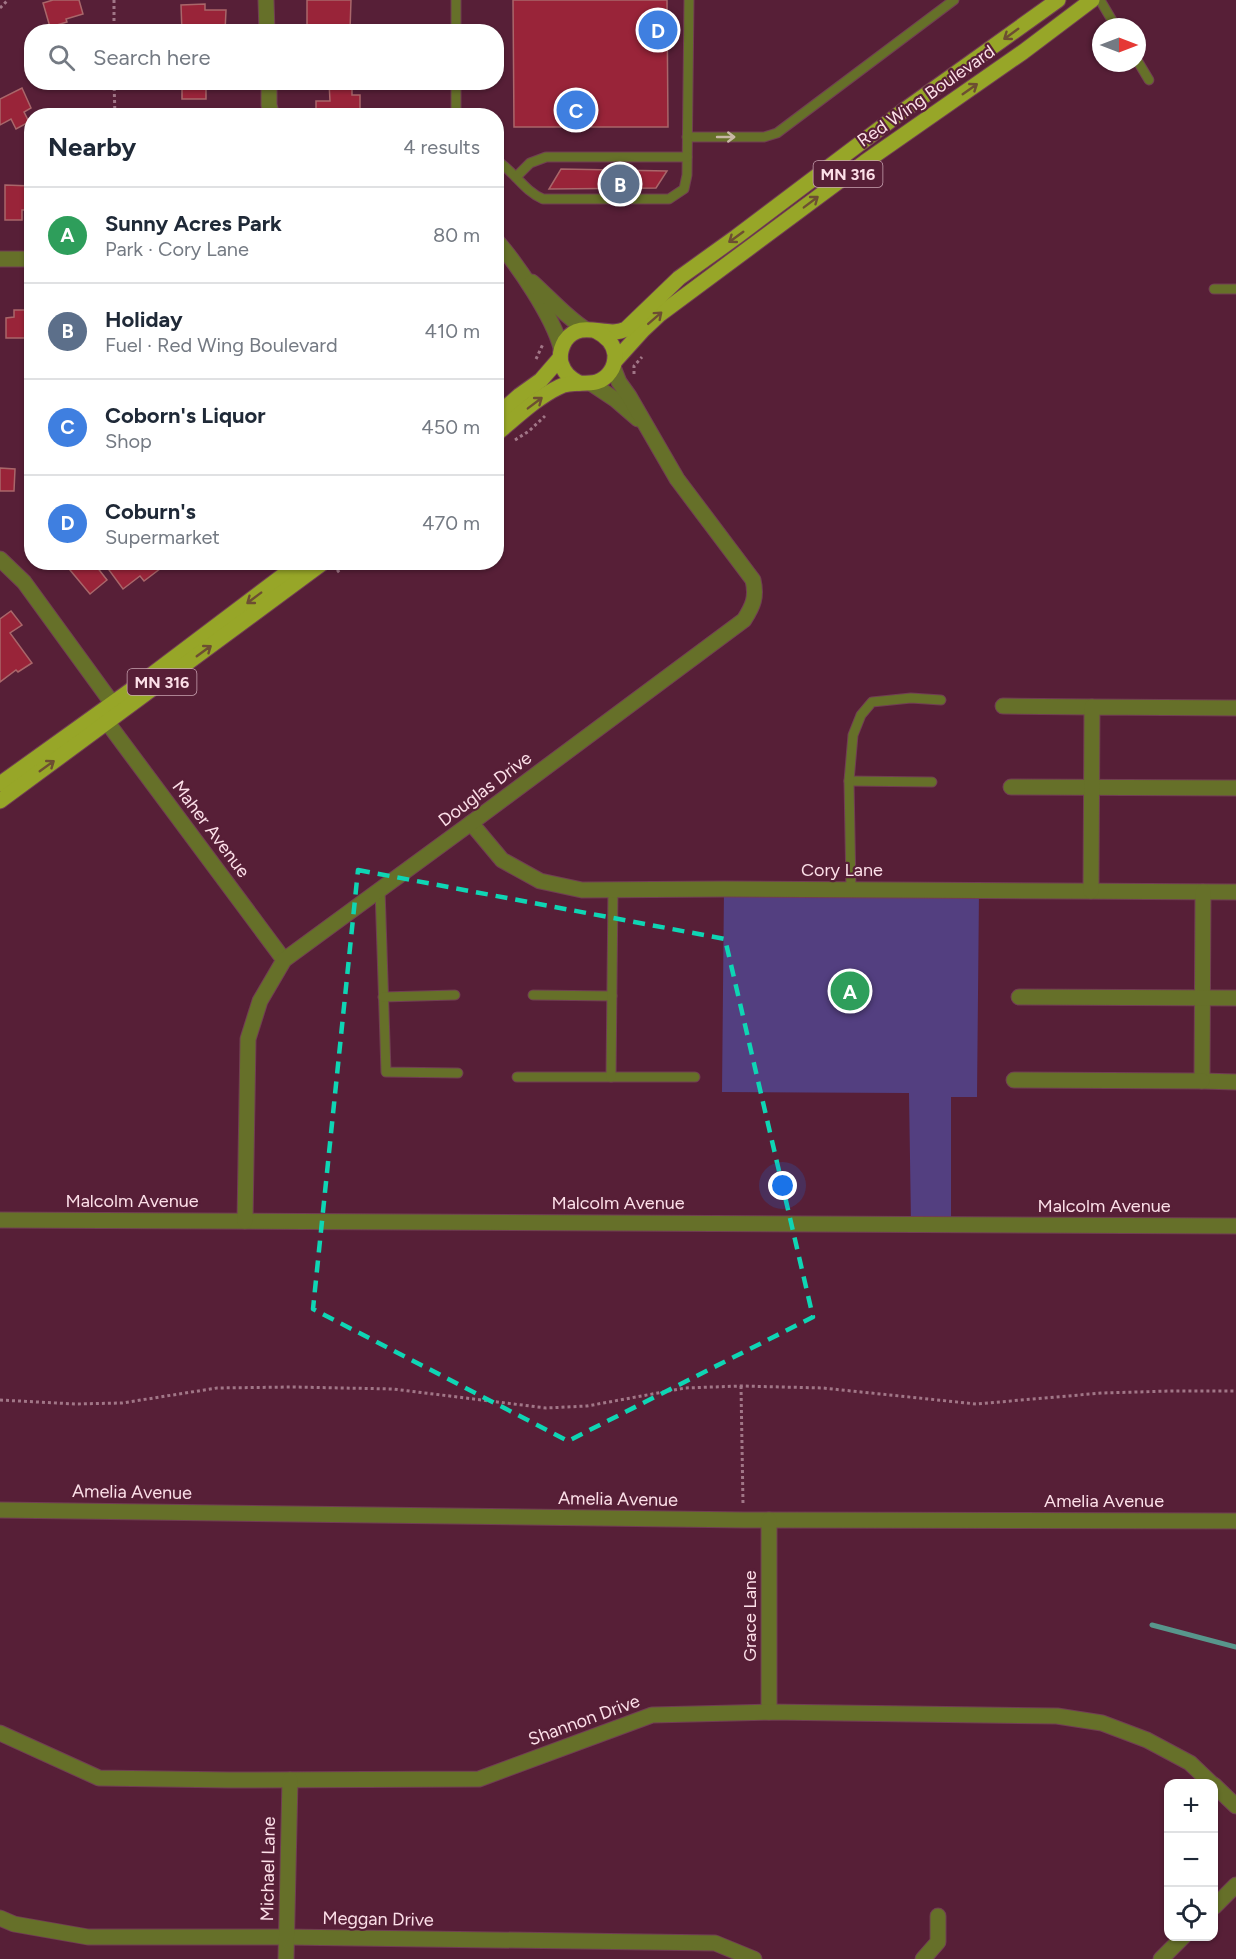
<!DOCTYPE html>
<meta charset="utf-8">
<style>
:root{--surface:#fff;--page:#f2f2f3;--text:#1f2937;--muted:#747a83;--line:#e0e1e3;--accent:#18766f}
body{margin:0;font-family:Figtree,sans-serif;background:var(--page);color:var(--text)}
.controls{position:absolute;right:18px;bottom:18px;display:grid;overflow:hidden;border-radius:12px;box-shadow:0 2px 4px #0004}
.controls button{width:54px;height:54px;display:grid;place-items:center;padding:0;border:0;border-bottom:2px solid var(--line);background:var(--surface);color:var(--text);font:30px sans-serif}
.compass{position:absolute;left:1092px;top:18px;width:54px;height:54px;border-radius:50%;background:var(--surface);box-shadow:0 2px 4px #0004;rotate:90deg}
.you{position:absolute;left:783px;top:1186px;width:21px;height:21px;margin:-15px;border:4px solid #fff;border-radius:50%;background:#1a73e8;box-shadow:0 0 0 9px #1a73e833}
.badge{display:grid;place-items:center;width:39px;height:39px;border-radius:50%;background:var(--accent);color:#fff;font-size:20px;font-weight:700}
.pin{position:absolute;translate:-50% -50%;border:3px solid #fff;box-shadow:0 2px 6px #0006}
.list{margin:0;padding:0;list-style:none}
h2{display:flex;justify-content:space-between;align-items:center;height:78px;margin:0;padding:0 24px;font-size:26px}
h2 small{font-size:20px;font-weight:400;color:var(--muted)}
.list li{display:grid;grid-template-columns:39px 1fr auto;gap:18px;align-items:center;box-sizing:border-box;height:96px;padding:0 24px;border-top:2px solid var(--line)}
.list b{display:block;font-size:22px;white-space:nowrap}
.list p{margin:0;font-size:20px;white-space:nowrap;color:var(--muted)}
.list em{font-size:20px;font-style:normal;color:var(--muted)}
.icon{flex:none;width:33px;height:33px;fill:none;stroke:currentColor;stroke-width:2;stroke-linecap:round;stroke-linejoin:round}
.map{position:relative;flex:none;width:1236px;height:1959px;overflow:hidden}
.search{position:absolute;background:var(--surface);box-shadow:0 2px 4px #0004;left:24px;top:24px;width:480px;height:66px;display:flex;align-items:center;gap:15px;box-sizing:border-box;padding:0 21px;border-radius:24px;color:var(--muted);font-size:22px}
.panel{position:absolute;background:var(--surface);box-shadow:0 2px 4px #0004;left:24px;top:108px;width:480px;height:462px;border-radius:24px}
.map>svg:first-child{display:block}
</style>
<div class="map">
<svg width="1236" height="1959" viewBox="0 0 1236 1959">
<rect width="100%" height="100%" fill="#571f37"/>
<!-- green -->
<polygon fill="#533f80" points="724,889 979,891 977,1097 951,1097 951,1224 911,1224 909,1093 722,1092"/>
<g fill="none" stroke-linecap="round" stroke-linejoin="round">
<!-- stream -->
<polyline stroke="#58968c" stroke-width="5" points="1152,1625 1236,1647"/>
</g>
<!-- building -->
<g fill="#992439" stroke="#a9666a" stroke-width="1.5">
<polygon points="53,0 79,0 83,14 66,19 67,22 50,27 43,3"/>
<polygon points="307,0 351,0 350,30 325,30 326,26 307,26"/>
<polygon points="513,0 667,0 668,127 514,127"/>
<polygon points="205,4 205,10 226,10 225,32 182,32 181,5"/>
<rect x="182" y="82" width="24" height="17"/>
<polygon points="329,82 352,82 352,95 360,95 360,116 316,116 316,101 330,101"/>
<polygon points="22,88 31,108 24,112 29,122 16,129 11,119 0,125 0,99"/>
<polygon points="561,169 667,171 656,188 549,189"/>
<polygon points="5,185 32,186 32,210 22,210 22,220 5,220"/>
<polygon points="14,310 32,310 32,338 6,338 6,318 14,317"/>
<polygon points="0,468 15,469 14,491 0,491"/>
<polygon points="79,562 93,562 107,580 90,594 70,570"/>
<polygon points="120,562 169,562 144,581 140,576 123,589 109,570"/>
<polygon points="11,611 22,625 10,633 32,663 18,672 16,670 0,682 0,619"/>
</g>
<g fill="none" stroke-linecap="round" stroke-linejoin="round">
<!-- lane casing -->
<g stroke="#713e53" stroke-width="11">
<g id="lane">
<polyline points="1100,0 1116,27"/>
<polyline points="456,32 456,0"/>
<polyline points="1137,60 1149,80"/>
<polyline points="456,116 456,82"/>
<polyline points="687,137 764,137 777,133 954,0"/>
<path d="M496,160C514,171 524,191 543,199H669L684,189L687,175L689,0"/>
<polyline points="516,177 530,163 546,157 687,157"/>
<polyline points="1214,289 1236,289"/>
<polyline points="849,781 932,782"/>
<polyline points="380,889 386,1072 458,1073"/>
<polyline points="851,890 849,781 853,735 861,715 872,702 911,698 941,700"/>
<polyline points="533,995 612,996"/>
<polyline points="383,997 455,995"/>
<polyline points="517,1077 695,1077"/>
<polyline points="611,1077 613,889"/>
</g>
</g>
<!-- street casing -->
<g stroke="#713e53" stroke-width="17">
<g id="street">
<polyline points="266,0 267,32"/>
<polyline points="269,82 269,105 272,116"/>
<path d="M496,240C518,265 553,317 561,348"/>
<polyline points="0,259 32,259"/>
<path d="M532,282C550,298 565,316 585,329"/>
<polyline points="592,384 616,400 638,419"/>
<polyline points="0,559 24,582 112,703"/>
<polyline points="1003,706 1092,707"/>
<polyline points="107,722 284,960"/>
<polyline points="1011,787 1236,788"/>
<polyline points="471,823 502,860 540,881 582,890 724,889 1236,892"/>
<polyline points="1091,891 1092,707 1236,708"/>
<polyline points="1203,892 1202,1081 1236,1082"/>
<polyline points="1019,997 1236,998"/>
<polyline points="1014,1080 1202,1081"/>
<polyline points="0,1220 1236,1226"/>
<path d="M245,1221L248,1039L260,1001L284,960L471,823L744,620C753,606 757,597 753,580L677,479L629,396L619,382L613,367"/>
<polyline points="0,1510 744,1520 1236,1521"/>
<polyline points="769,1712 769,1520"/>
<polyline points="0,1733 99,1778 229,1780 479,1779 652,1715 769,1712 1057,1716 1102,1723 1147,1740 1190,1763 1212,1784"/>
<polyline points="1214,1785 1236,1806"/>
<polyline points="1214,1907 1236,1885"/>
<polyline points="0,1918 14,1924 88,1937 287,1937 715,1943 754,1959"/>
<polyline points="286,1959 290,1780"/>
<polyline points="923,1959 938,1942 938,1916"/>
<polyline points="1161,1959 1184,1936"/>
</g>
</g>
<!-- primary casing -->
<g stroke="#713e53" stroke-width="17">
<g id="primary">
<polyline points="615,361 643,330 659,315 865,162 1023,52 1092,0"/>
<path d="M579,383C570,378 564,373 561,363C559,355 561,348 565,341C581,318 606,339 626,329L679,278L736,237L903,111L1058,0"/>
<polyline points="496,416 520,395 541,380 560,358"/>
<path d="M496,434C516,418 536,398 559,387C576,378 597,391 610,372C614,367 615,361 615,355C614,343 606,336 596,331"/>
<polyline points="0,784 138,685 301,562"/>
<polyline points="0,801 324,562"/>
</g>
</g>
<!-- path -->
<g stroke="#a17687" stroke-width="3" stroke-dasharray="3 3" stroke-linecap="butt">
<polyline points="114,0 114,32"/>
<polyline points="0,8 8,0"/>
<polyline points="114,82 115,116"/>
<polyline points="536,359 543,344"/>
<polyline points="634,374 634,366 642,357"/>
<polyline points="515,440 529,431 545,416"/>
<polyline points="337,572 349,562"/>
<polyline points="741,1386 743,1504"/>
<polyline points="0,1400 75,1404 122,1403 217,1388 293,1387 393,1389 546,1408 587,1406 685,1388 741,1386 823,1388 976,1404 1102,1393 1171,1391 1236,1391"/>
</g>
<!-- lane -->
<use href="#lane" stroke="#667029" stroke-width="9"/>
<!-- street -->
<use href="#street" stroke="#667029" stroke-width="15"/>
<!-- primary -->
<use href="#primary" stroke="#97a628" stroke-width="15"/>
</g>
<!-- one-way arrows -->
<defs><path id="oneway-shaft" d="M-6 0H5M1.5-3L5.5 0L1.5 3" fill="none" stroke-width="1.6" stroke-linecap="round" stroke-linejoin="round" transform="scale(1.5)"/></defs>
<g stroke="#6d4e32">
<use href="#oneway-shaft" transform="translate(1011 34) rotate(144)"/>
<use href="#oneway-shaft" transform="translate(970 89) rotate(-35)"/>
<use href="#oneway-shaft" transform="translate(811 202) rotate(-37)"/>
<use href="#oneway-shaft" transform="translate(736 237) rotate(144)"/>
<use href="#oneway-shaft" transform="translate(655 318) rotate(-41)"/>
<use href="#oneway-shaft" transform="translate(535 403) rotate(-37)"/>
<use href="#oneway-shaft" transform="translate(254 598) rotate(143)"/>
<use href="#oneway-shaft" transform="translate(204 651) rotate(-36)"/>
<use href="#oneway-shaft" transform="translate(47 766) rotate(-36)"/>
</g>
<use stroke="#c8b8a5" href="#oneway-shaft" transform="translate(726 137)"/>
<!-- marked area -->
<path fill="none" stroke="#0fd5b4" stroke-width="4.5" stroke-dasharray="12 8" stroke-linejoin="round" d="M358,870L725,939L813,1317L568,1441L313,1309Z"/>
<g text-anchor="middle" dominant-baseline="central" stroke-width="4.5" stroke-linejoin="round" paint-order="stroke">
<!-- shield labels -->
<g fill="#571f37" stroke="#caa5b3" stroke-width="1.5">
<rect x="813.5" y="161" width="69" height="26" rx="4.5"/>
<rect x="127.5" y="669" width="69" height="26" rx="4.5"/>
</g>
<g font-size="16" font-weight="bold" fill="#fcdfe8">
<text x="848" y="174">MN 316</text>
<text x="162" y="682">MN 316</text>
</g>
<!-- street labels -->
<g font-size="18" fill="#fcdfe8" stroke="#571f37">
<text transform="translate(926 96) rotate(-35)">Red Wing Boulevard</text>
<text transform="translate(485 789) rotate(-37)">Douglas Drive</text>
<text transform="translate(211 829) rotate(53)">Maher Avenue</text>
<text x="842" y="870">Cory Lane</text>
<text x="132" y="1201">Malcolm Avenue</text>
<text x="618" y="1203">Malcolm Avenue</text>
<text x="1104" y="1206">Malcolm Avenue</text>
<text transform="translate(132 1492) rotate(1)">Amelia Avenue</text>
<text transform="translate(618 1499) rotate(1)">Amelia Avenue</text>
<text x="1104" y="1501">Amelia Avenue</text>
<text transform="translate(750 1616) rotate(-90)">Grace Lane</text>
<text transform="translate(584 1720) rotate(-20)">Shannon Drive</text>
<text transform="translate(268 1869) rotate(-89)">Michael Lane</text>
<text transform="translate(378 1919) rotate(1)">Meggan Drive</text>
</g>
</g>
</svg>
<div class="controls">
<button>+</button>
<button>−</button>
<button><svg class="icon" aria-label="locate" viewBox="0 0 24 24"><circle cx="12" cy="12" r="6"/><path d="M12 2v4M12 18v4M2 12h4M18 12h4"/></svg></button>
</div>
<svg class="compass" viewBox="-18 -18 36 36"><path d="M0-13l5 13h-10z" fill="#e53935"/><path d="M0 13l5-13h-10z" fill="#747a83"/></svg>
<div class="you"></div>
<div class="pin badge" style="left:850px;top:991px;background:#2e9e5b">A</div>
<div class="pin badge" style="left:620px;top:184px;background:#5c6f8a">B</div>
<div class="pin badge" style="left:576px;top:110px;background:#3f7fe0">C</div>
<div class="pin badge" style="left:658px;top:30px;background:#3f7fe0">D</div>
<div class="search"><svg class="icon" aria-label="search" viewBox="0 0 24 24"><circle cx="10" cy="10" r="6"/><path d="M15 15l6 6"/></svg>Search here</div>
<section class="panel">
<h2>Nearby<small>4 results</small></h2>
<ul class="list">
<li><span class="badge" style="background:#2e9e5b">A</span><div><b>Sunny Acres Park</b><p>Park · Cory Lane</p></div><em>80 m</em></li>
<li><span class="badge" style="background:#5c6f8a">B</span><div><b>Holiday</b><p>Fuel · Red Wing Boulevard</p></div><em>410 m</em></li>
<li><span class="badge" style="background:#3f7fe0">C</span><div><b>Coborn's Liquor</b><p>Shop</p></div><em>450 m</em></li>
<li><span class="badge" style="background:#3f7fe0">D</span><div><b>Coburn's</b><p>Supermarket</p></div><em>470 m</em></li>
</ul>
</section>
</div>
